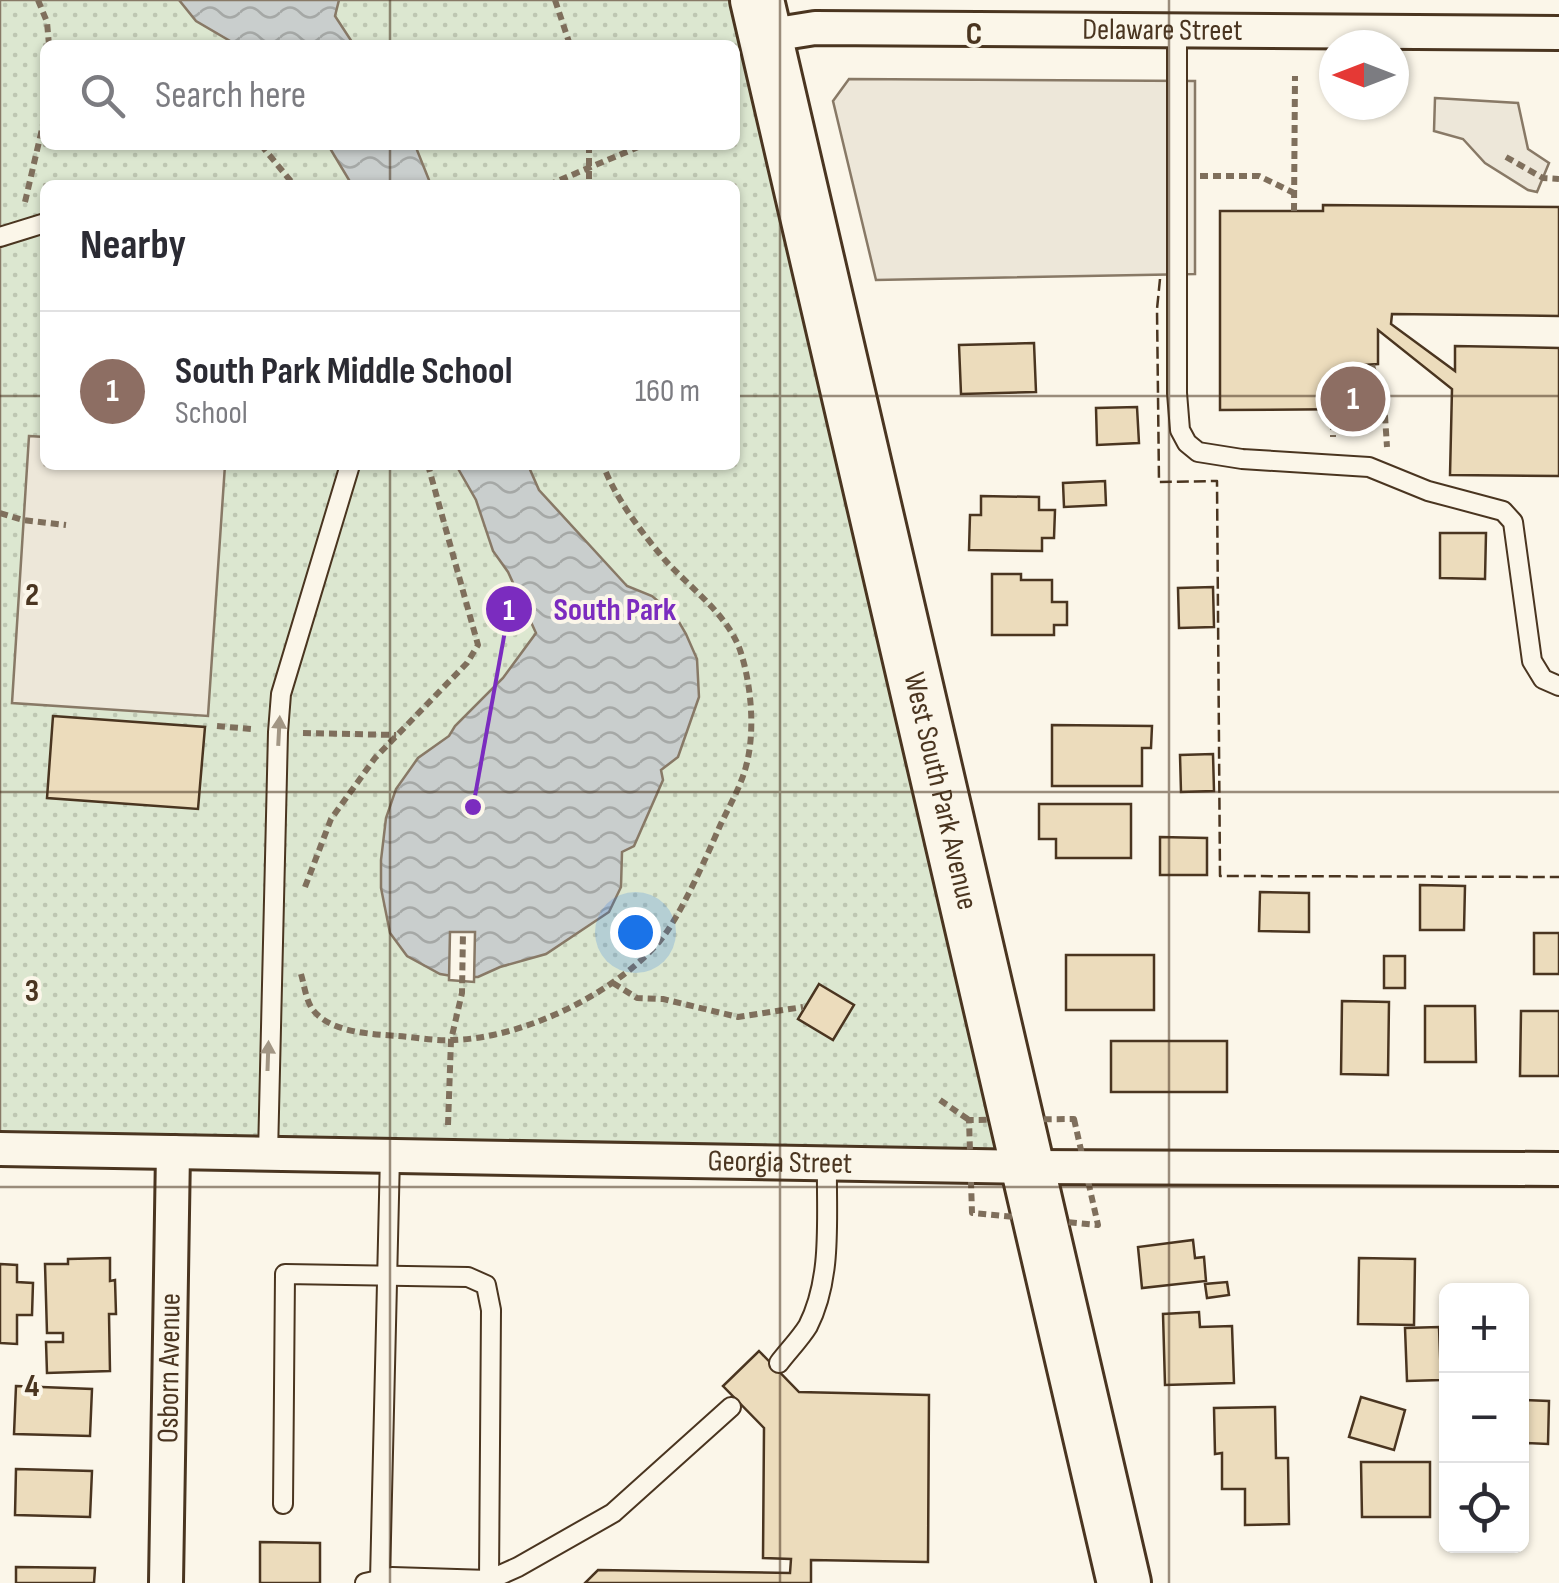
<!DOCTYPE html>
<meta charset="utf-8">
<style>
:root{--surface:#fff;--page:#f2f2f3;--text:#2b2b33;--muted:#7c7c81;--line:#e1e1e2;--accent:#c62828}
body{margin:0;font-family:"Sofia Sans Condensed",sans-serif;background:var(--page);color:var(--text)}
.controls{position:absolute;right:30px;bottom:30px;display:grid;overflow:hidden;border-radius:15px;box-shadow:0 2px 8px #0004}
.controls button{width:90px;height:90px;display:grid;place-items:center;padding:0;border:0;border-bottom:2px solid var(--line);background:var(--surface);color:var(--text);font:50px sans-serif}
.compass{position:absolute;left:1319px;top:30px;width:90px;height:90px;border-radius:50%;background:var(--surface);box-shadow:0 2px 8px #0004;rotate:270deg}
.you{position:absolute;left:635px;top:932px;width:35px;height:35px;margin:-25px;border:8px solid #fff;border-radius:50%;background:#1a73e8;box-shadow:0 0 0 15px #1a73e833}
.badge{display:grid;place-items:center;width:65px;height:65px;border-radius:50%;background:var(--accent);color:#fff;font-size:32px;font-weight:700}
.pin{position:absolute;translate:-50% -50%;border:5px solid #fff;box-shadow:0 2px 10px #0006}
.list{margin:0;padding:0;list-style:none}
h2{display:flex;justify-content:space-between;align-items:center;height:130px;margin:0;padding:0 40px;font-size:42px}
h2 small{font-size:32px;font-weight:400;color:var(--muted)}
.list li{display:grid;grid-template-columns:65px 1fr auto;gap:30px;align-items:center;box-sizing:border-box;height:160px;padding:0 40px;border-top:2px solid var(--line)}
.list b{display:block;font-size:38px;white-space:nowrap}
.list p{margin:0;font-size:32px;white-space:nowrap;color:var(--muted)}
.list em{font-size:32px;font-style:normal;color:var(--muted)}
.icon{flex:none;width:55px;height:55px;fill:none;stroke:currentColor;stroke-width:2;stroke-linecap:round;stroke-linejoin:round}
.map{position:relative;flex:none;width:1559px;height:1583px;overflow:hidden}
.search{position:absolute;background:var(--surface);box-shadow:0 2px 8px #0004;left:40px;top:40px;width:700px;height:110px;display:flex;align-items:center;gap:25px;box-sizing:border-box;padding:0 35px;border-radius:15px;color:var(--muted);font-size:38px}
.panel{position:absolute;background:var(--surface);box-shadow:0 2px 8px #0004;left:40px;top:180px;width:700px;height:290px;border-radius:15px}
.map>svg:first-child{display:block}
</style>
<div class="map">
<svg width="1559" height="1583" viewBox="0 0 1559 1583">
<defs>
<pattern id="park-dots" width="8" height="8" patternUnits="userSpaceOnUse" patternTransform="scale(2.5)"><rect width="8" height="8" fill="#dce7d0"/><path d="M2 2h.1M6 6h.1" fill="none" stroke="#bec7b2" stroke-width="1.8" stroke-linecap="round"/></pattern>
<pattern id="water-waves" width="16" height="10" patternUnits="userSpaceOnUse" patternTransform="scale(2.5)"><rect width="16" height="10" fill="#c9cecd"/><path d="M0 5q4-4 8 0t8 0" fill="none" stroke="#a5a8a6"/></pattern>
</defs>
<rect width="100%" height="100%" fill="#fbf6e9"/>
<!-- park -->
<path fill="url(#park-dots)" stroke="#887966" stroke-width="2.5" fill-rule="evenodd" d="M0,0H761L1030,1167L0,1149ZM45,45H735V145H45ZM45,185H735V465H45Z"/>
<!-- parking -->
<g fill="#ede7d9" stroke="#887966" stroke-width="2.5">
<polygon points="849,79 1195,81 1195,274 876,280 833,101"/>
<polygon points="1435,98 1518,103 1528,149 1549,163 1537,192 1528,190 1485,163 1463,139 1434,131"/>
<polygon points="29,436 45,437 45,465 225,465 208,716 12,703"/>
</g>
<!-- water -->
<g fill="url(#water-waves)" stroke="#887966" stroke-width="2.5">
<polygon points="179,0 339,0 335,16 354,45 237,45 196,21"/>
<polygon points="328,145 415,145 431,185 352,185"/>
<polygon points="456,465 528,465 539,490 627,586 652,596 675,615 686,634 697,659 699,697 678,757 661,770 663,780 634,846 622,852 621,887 609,912 546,954 500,967 478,977 458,977 440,974 407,956 390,933 381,888 381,860 386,818 396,789 418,758 449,736 455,726 503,678 536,633 508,572 493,551 476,500"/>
</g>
<!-- pier -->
<polygon fill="#fbf6e9" stroke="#887966" stroke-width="2.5" points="450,932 475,932 474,982 449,980"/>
<!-- building -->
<g fill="#ecdcbc" stroke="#4a3520" stroke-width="2.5">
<polygon points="1323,205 1559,207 1559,316 1392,314 1391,324 1455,371 1455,346 1559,348 1559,476 1450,475 1452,389 1378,330 1378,364 1364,365 1363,409 1220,410 1220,211 1323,211"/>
<polygon points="1034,343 1036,392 961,394 959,345"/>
<polygon points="1137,407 1139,443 1097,445 1096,408"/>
<polygon points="1105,481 1106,505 1064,507 1063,483"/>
<polygon points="981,496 1039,497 1039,510 1055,510 1054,538 1042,538 1042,551 969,550 970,515 981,515"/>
<polygon points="1440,533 1486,533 1485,579 1440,578"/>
<polygon points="992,574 1021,574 1021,580 1052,580 1052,602 1067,602 1067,625 1054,625 1054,635 992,635"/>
<polygon points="1213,587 1214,627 1179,628 1178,588"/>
<polygon points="53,716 205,727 198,809 47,798"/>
<polygon points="1052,725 1152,726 1151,748 1142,748 1142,786 1052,786"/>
<polygon points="1213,754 1214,791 1181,792 1180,755"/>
<polygon points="1039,804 1131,804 1131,858 1056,858 1056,839 1039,839"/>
<polygon points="1160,837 1207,838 1207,875 1160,875"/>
<polygon points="1420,885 1465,886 1464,930 1420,930"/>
<polygon points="1260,892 1309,893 1309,932 1259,931"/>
<rect x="1534" y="933" width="25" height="41"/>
<rect x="1066" y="955" width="88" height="55"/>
<rect x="1384" y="956" width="21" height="32"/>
<polygon points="819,984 854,1005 833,1040 798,1019"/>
<polygon points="1342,1001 1389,1002 1388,1075 1341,1074"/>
<polygon points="1425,1006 1475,1006 1476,1062 1425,1062"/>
<polygon points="1521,1011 1559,1011 1559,1076 1520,1076"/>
<rect x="1111" y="1041" width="116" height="51"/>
<polygon points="1193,1240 1195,1258 1204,1257 1206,1281 1142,1288 1138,1247"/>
<polygon points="110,1258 110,1281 115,1280 116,1314 109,1314 110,1371 47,1373 46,1342 63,1342 63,1333 47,1333 45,1264 68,1264 68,1259"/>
<polygon points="1359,1258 1415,1259 1414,1325 1358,1324"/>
<polygon points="0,1264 17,1265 17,1282 33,1283 32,1315 17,1315 17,1344 0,1343"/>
<polygon points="1227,1282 1229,1295 1207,1298 1205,1284"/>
<polygon points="1199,1312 1200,1327 1232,1326 1234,1383 1165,1385 1163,1314"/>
<polygon points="1439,1327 1441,1380 1407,1381 1405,1328"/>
<polygon points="759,1351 799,1392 929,1395 928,1562 811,1560 811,1583 585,1583 598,1570 790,1573 791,1559 763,1558 764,1428 723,1386"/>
<polygon points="16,1386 92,1389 90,1436 14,1434"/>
<polygon points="1361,1397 1405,1410 1394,1450 1349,1437"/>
<polygon points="1522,1400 1549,1401 1548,1444 1527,1443 1526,1508 1522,1508"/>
<polygon points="1275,1407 1276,1458 1288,1458 1289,1524 1245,1525 1245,1489 1222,1489 1222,1453 1215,1454 1214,1408"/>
<polygon points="1361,1462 1430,1462 1430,1517 1362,1517"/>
<polygon points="16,1469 92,1471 90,1517 15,1515"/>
<polygon points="260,1542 320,1543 320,1583 260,1583"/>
<polygon points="16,1567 95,1568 94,1583 16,1583"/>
</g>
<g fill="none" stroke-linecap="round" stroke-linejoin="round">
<!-- service casing -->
<g stroke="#4a3520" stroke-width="22">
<g id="service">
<polyline points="1177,31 1177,393 1180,430 1187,443 1198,452 1242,459 1369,467 1428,491 1503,511 1513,522 1532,661 1543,679 1559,686"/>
<polyline points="0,237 45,223"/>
<polyline points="268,1154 278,732 281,694 350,465"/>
<path d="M779,1363C788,1351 800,1339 808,1326C833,1277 826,1216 827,1163"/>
<polyline points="283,1504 285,1274 468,1277 486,1285 491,1310 489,1580"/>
<polyline points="380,1580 390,1155"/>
<polyline points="365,1583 392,1577 489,1580 518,1567 613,1513 731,1407"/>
</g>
</g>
<!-- minor casing -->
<g stroke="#4a3520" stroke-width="38">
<g id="minor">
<path id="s1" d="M765,36L815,28L1559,33"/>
<path id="s2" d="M0,1149L1030,1167L1559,1169"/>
<path id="s3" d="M166,1583L173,1152"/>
</g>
</g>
<!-- primary casing -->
<g stroke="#4a3520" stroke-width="58">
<g id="primary">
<path id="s4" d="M757,0L1124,1583"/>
</g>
</g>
<!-- path -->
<g stroke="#7f6f5c" stroke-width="6" stroke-dasharray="8 5" stroke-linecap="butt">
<polyline points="38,0 47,22 49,45"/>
<polyline points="555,0 570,45"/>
<polyline points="261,145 294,185"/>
<polyline points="589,145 589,185"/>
<polyline points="1506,157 1543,178 1559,179"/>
<polyline points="1200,176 1259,176 1294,193"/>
<polyline points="548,185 643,145"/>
<polyline points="25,202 45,116"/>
<polyline points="1294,211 1295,76"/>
<polyline points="1372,365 1385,416 1387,447"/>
<polyline points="1333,409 1333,437"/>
<polyline points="0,513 23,520 66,525"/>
<polyline points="217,726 251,729"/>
<polyline points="303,733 396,735"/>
<polyline points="305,887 331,819 375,758 467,663 478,645 428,465"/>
<path d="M301,974C304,984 306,1001 313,1010C331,1033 372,1034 398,1036C415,1037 433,1041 451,1040C521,1039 613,995 659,942C679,919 706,858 719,828C727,810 738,792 744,773C756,738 752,688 741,653C729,615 690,588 665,560C641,532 616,499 603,465"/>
<polyline points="613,983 637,998 663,999 738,1017 803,1007"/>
<polyline points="940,1100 969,1120"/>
<polygon points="1074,1119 1098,1225 972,1213 969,1120"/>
<polyline points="448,1125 451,1040 462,993 463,932"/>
</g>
<!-- service -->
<use href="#service" stroke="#fbf6e9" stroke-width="18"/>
<!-- minor -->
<use href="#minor" stroke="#fbf6e9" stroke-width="32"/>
<!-- primary -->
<use href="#primary" stroke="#fbf6e9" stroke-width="52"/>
<!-- fence -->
<polyline stroke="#4a3520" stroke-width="2.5" stroke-dasharray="12 5" stroke-linecap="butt" points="1160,279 1157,309 1159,482 1217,481 1220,876 1559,877"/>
</g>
<!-- one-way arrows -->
<defs><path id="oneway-solid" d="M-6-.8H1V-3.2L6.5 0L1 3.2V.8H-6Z" transform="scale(2.5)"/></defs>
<g fill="#a29684">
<use href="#oneway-solid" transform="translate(279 731) rotate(-87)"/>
<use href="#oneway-solid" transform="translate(268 1056) rotate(-88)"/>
</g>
<!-- grid -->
<path fill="none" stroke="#4a3520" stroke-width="2.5" stroke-opacity="0.55" d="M390,0V45M780,0V1583M1169,0V1583M390,145V185M0,396H45M735,396H1559M390,465V1583M0,792H1559M0,1187H1559"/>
<g text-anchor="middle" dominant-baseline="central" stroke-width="8" stroke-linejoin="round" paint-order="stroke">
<!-- street labels -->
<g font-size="30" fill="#4a3520" stroke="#fbf6e9">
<text stroke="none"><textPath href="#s1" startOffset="398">Delaware Street</textPath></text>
<text stroke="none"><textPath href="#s4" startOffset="812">West South Park Avenue</textPath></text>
<text stroke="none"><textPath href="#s2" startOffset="780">Georgia Street</textPath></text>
<text stroke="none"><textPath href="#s3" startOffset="215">Osborn Avenue</textPath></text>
</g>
</g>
<g font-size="32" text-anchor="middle" font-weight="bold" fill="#4a3520" stroke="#fbf6e9" stroke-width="8" stroke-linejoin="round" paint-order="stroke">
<text x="974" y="44">C</text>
<text x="32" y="605">2</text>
<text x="32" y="1001">3</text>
<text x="32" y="1396">4</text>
</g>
<!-- callouts -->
<path fill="none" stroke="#7b2cbf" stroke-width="4" d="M473 807L509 609"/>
<g fill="#7b2cbf" stroke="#fbf6e9" stroke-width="4">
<circle cx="473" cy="807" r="10"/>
<circle cx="509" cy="609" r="25"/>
</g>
<g font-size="30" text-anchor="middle" font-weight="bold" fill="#fff">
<text x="509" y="620">1</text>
</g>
<g font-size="32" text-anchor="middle" font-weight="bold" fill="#7b2cbf" stroke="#fbf6e9" stroke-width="8" stroke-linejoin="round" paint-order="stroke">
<text x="615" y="620">South Park</text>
</g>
</svg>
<div class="controls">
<button>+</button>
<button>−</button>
<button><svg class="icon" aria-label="locate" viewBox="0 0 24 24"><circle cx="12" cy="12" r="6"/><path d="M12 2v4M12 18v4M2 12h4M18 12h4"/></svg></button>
</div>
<svg class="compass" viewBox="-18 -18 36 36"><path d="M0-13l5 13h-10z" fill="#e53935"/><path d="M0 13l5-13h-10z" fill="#7c7c81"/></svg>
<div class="you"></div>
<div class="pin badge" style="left:1353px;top:399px;background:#8d6e63">1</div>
<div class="search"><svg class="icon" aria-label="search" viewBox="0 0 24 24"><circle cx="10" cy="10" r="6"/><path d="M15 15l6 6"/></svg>Search here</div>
<section class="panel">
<h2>Nearby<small></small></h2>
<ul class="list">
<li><span class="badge" style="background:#8d6e63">1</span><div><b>South Park Middle School</b><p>School</p></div><em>160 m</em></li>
</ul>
</section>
</div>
